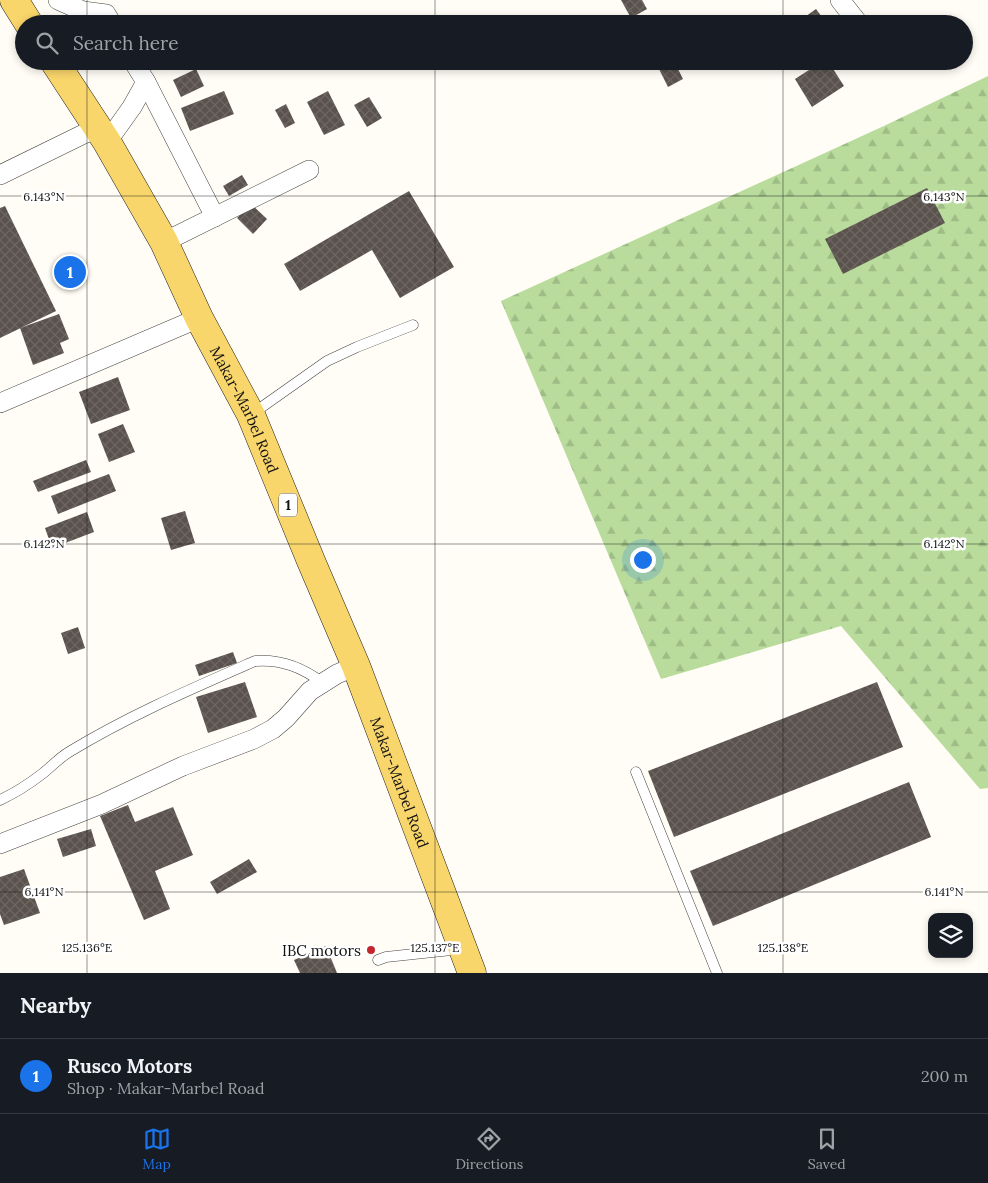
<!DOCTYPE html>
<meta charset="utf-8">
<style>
:root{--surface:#171b24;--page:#20242c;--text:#f1f3f6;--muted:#9ea1a6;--line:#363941;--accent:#1a73e8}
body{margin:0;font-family:Lora,serif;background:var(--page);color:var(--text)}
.controls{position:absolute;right:15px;bottom:15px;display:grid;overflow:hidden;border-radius:10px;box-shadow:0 2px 8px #0003}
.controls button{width:45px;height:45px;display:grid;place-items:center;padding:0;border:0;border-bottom:1px solid var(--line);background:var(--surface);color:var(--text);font:25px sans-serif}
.you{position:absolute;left:642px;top:559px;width:18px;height:18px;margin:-12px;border:4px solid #fff;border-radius:50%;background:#1a73e8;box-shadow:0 0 0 8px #1a73e833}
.badge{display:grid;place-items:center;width:32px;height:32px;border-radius:50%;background:var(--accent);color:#fff;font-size:16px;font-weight:700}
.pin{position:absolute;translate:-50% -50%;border:2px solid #fff;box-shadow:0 1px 5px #0006}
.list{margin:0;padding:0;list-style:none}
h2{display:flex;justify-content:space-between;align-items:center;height:65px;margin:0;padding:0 20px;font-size:21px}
h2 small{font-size:16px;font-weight:400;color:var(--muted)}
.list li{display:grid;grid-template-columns:32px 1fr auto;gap:15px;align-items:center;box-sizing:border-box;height:75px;padding:0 20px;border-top:1px solid var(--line)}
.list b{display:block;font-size:19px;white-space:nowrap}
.list p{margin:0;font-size:16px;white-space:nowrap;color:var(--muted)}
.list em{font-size:16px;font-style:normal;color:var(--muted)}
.icon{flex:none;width:28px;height:28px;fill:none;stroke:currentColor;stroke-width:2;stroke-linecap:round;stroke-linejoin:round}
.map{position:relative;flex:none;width:988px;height:973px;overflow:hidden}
.search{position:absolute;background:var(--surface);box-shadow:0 2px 8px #0003;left:15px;right:15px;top:15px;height:55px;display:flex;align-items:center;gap:12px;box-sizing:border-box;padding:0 18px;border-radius:28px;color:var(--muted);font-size:19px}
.sheet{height:140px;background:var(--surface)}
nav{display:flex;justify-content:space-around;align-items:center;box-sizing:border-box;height:70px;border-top:1px solid var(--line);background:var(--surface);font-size:14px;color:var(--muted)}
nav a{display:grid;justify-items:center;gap:2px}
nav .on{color:var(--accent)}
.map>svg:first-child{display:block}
</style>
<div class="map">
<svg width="988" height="973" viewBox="0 0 988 973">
<defs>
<pattern id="forest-firs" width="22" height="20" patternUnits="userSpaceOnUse" patternTransform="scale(1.25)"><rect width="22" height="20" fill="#b9dc9c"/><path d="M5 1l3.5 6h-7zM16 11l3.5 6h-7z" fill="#9ebc85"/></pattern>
<pattern id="building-cross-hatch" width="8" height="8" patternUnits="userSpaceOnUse" patternTransform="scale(1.25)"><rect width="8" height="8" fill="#5a524d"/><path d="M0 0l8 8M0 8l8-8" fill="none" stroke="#6d6662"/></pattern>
</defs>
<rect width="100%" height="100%" fill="#fffdf5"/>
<!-- forest -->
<polygon fill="url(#forest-firs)" points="988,76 988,788 980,789 841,626 661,679 501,301 886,125"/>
<!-- building -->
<g fill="url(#building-cross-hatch)">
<polygon points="621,0 642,0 647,9 631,18"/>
<polygon points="816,9 827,24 795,24"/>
<polygon points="151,61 166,61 153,67"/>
<polygon points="655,61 674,61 683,79 668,87"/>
<polygon points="823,61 828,61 844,86 812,107 795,79"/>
<polygon points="196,69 204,86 181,97 173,80"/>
<polygon points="224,91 234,114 190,131 181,108"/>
<polygon points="328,91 345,125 324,135 307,102"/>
<polygon points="369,97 382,118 367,127 354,105"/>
<polygon points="286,104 295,123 285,128 275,110"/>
<polygon points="242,175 248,185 229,196 223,186"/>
<polygon points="927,188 945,223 843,274 825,239"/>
<polygon points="409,191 454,267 400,298 372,250 300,291 284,264"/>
<polygon points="251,204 267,219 253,234 237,218"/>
<polygon points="5,206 56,311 0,338 0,208"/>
<polygon points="59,314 69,339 60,343 64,353 33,365 20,328"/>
<polygon points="118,377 130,410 91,424 79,392"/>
<polygon points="123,424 135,452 109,462 98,434"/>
<polygon points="86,460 91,472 38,492 33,481"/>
<polygon points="109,474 116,491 58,514 51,496"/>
<polygon points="185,511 195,543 171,550 161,518"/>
<polygon points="87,512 94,532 52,548 45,528"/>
<polygon points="78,627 85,648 68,654 61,633"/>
<polygon points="233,652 237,663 199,676 195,665"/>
<polygon points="245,682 257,717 208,733 196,697"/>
<polygon points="877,682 903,747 674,837 648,771"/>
<polygon points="909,782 931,837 713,926 690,871"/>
<polygon points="128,805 135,822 173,807 193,855 155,871 170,909 144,920 100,816"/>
<polygon points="91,829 96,846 63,857 57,839"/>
<polygon points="249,859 257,872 217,894 210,882"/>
<polygon points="24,869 40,913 4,925 0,914 0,877"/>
<polygon points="326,946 337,973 300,973 294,960"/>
</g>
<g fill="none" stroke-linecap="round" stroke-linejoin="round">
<!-- service casing -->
<g stroke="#444" stroke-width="11">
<g id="service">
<polyline points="252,414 327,361 357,347 413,325"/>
<polyline points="636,772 717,973"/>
<path d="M0,800C15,793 29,784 42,774C51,767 59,758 69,752C128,716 191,689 255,661C281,659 302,667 323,683"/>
<polyline points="378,960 386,957 461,949"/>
</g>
</g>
<!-- minor casing -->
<g stroke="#444" stroke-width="20">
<g id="minor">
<polyline points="58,0 83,11 106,14 112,24"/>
<polyline points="840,0 859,24"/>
<polyline points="146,82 215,217"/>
<polyline points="107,142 132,107 146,82 133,61"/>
<polyline points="0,175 98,127"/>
<polyline points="164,242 309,170"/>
<polyline points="0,403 199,318"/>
<polyline points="0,844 102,804 183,766 254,739 273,729 286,718 310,691 337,674 356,666"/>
</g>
</g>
<!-- primary casing -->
<g stroke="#222" stroke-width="29">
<g id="primary">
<polyline points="14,0 29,24"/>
<path id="s1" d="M54,61L107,142L164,242L199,318L251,415L311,561L356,666L472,973"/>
</g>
</g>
<!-- service -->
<use href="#service" stroke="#fff" stroke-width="10"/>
<!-- minor -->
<use href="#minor" stroke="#fff" stroke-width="19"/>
<!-- primary -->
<use href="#primary" stroke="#f9d66b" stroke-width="28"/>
</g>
<!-- ticks -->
<path fill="none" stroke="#111" stroke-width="1" stroke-opacity="0.45" d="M87,0V24M435,0V24M783,0V24M87,61V973M435,61V973M783,61V973M0,196H988M0,544H988M0,892H988"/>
<!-- markers -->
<circle fill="#c4262e" stroke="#fff" stroke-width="2" cx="371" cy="950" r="5"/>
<g text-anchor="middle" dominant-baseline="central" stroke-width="5" stroke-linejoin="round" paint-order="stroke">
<!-- shield labels -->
<rect fill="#fff" stroke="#585858" stroke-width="1" x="279" y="493.5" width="18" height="23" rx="4"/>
<g font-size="14" font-weight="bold" fill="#111">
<text x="288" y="505">1</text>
</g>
<!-- street labels -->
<g font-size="15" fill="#111" stroke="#fff">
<text stroke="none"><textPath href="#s1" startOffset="398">Makar-Marbel Road</textPath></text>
<text stroke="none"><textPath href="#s1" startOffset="802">Makar-Marbel Road</textPath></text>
</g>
<!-- poi labels -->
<g font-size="15" fill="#111" stroke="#fff" text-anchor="end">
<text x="361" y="950">IBC motors</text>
</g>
</g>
<g font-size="12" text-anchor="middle" fill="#111" stroke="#fff" stroke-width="5" stroke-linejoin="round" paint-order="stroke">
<text x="44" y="201">6.143°N</text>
<text x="944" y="201">6.143°N</text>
<text x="44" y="548">6.142°N</text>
<text x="944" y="548">6.142°N</text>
<text x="44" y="896">6.141°N</text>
<text x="944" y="896">6.141°N</text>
<text x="87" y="952">125.136°E</text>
<text x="435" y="952">125.137°E</text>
<text x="783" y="952">125.138°E</text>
</g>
</svg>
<div class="controls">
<button><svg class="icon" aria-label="layers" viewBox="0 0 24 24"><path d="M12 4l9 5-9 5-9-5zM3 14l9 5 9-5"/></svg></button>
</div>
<div class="you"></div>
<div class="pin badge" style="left:70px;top:272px">1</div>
<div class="search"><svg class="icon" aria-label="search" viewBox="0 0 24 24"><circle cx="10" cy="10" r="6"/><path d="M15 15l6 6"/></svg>Search here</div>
</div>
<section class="sheet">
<h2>Nearby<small></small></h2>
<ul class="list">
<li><span class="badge">1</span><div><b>Rusco Motors</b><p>Shop · Makar-Marbel Road</p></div><em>200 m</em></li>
</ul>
</section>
<nav>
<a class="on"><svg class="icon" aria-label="map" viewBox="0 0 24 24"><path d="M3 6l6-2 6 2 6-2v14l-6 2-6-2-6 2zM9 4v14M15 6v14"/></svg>Map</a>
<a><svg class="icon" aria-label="directions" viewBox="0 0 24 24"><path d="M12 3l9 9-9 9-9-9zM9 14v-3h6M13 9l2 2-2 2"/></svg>Directions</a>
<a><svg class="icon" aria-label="saved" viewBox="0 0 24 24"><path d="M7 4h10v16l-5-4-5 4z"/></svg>Saved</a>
</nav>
